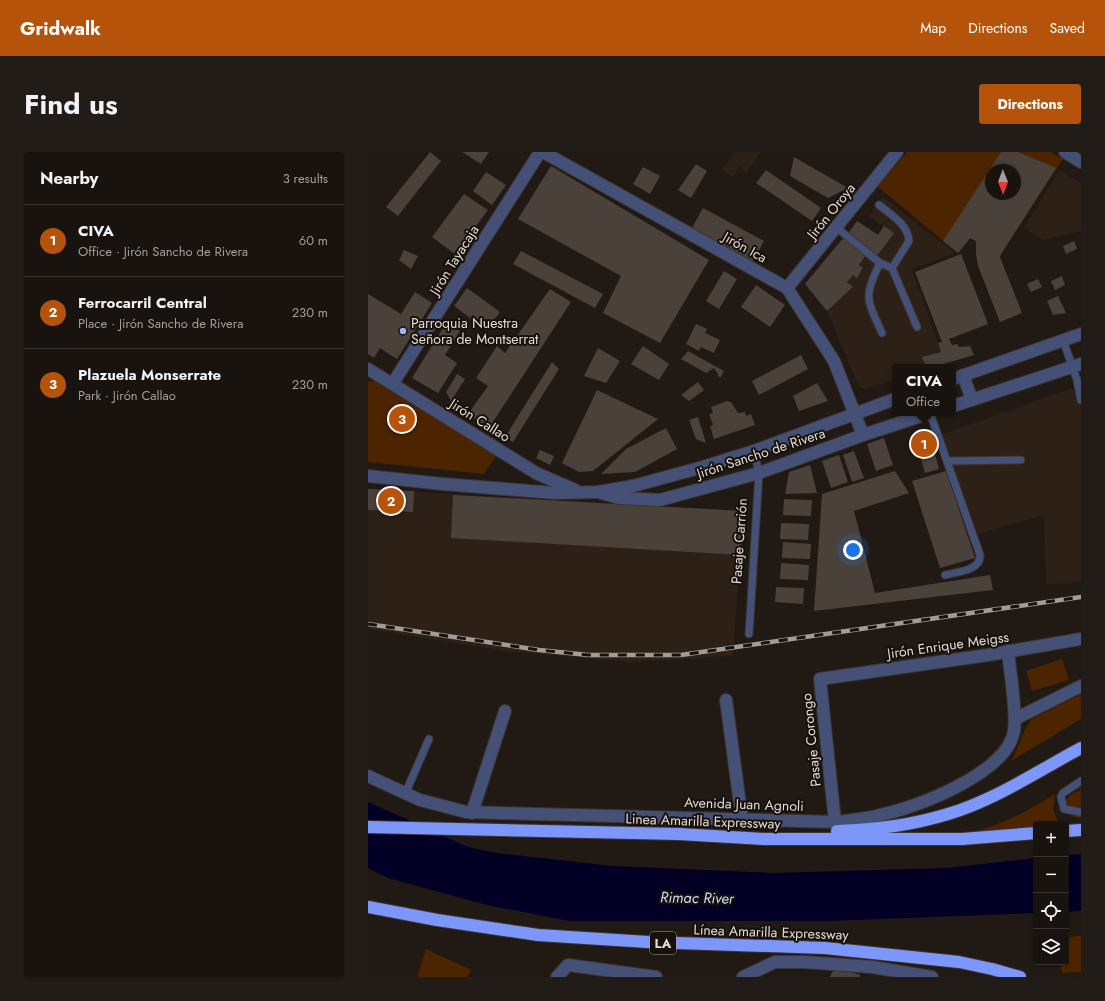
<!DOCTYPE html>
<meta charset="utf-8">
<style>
:root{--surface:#19130f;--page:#221c18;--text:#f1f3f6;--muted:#9f9e9e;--line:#37322f;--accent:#b45309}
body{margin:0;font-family:Jost,sans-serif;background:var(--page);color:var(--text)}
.controls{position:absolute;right:12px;bottom:12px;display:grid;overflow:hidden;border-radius:4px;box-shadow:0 1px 3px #0004}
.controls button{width:36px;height:36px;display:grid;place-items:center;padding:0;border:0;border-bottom:1px solid var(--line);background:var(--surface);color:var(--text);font:20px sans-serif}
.compass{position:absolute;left:617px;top:12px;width:36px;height:36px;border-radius:50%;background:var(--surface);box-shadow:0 1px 3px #0004;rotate:179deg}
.you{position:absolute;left:485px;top:398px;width:14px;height:14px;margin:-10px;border:3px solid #fff;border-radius:50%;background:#1a73e8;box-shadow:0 0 0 6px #1a73e833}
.badge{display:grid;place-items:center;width:26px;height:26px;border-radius:50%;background:var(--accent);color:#fff;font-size:13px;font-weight:700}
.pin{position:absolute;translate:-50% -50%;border:2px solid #fff;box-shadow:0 1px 4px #0006}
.popup{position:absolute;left:524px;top:212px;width:64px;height:52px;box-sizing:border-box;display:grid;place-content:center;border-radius:4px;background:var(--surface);filter:drop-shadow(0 1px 3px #0005);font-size:13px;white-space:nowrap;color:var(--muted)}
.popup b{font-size:15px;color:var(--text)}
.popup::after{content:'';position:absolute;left:50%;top:100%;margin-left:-8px;border:8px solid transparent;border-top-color:var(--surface)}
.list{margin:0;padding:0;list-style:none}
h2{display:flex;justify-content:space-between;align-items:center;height:52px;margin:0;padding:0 16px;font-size:17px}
h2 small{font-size:13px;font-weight:400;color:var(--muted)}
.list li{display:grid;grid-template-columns:26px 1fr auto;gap:12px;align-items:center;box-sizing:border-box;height:72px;padding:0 16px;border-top:1px solid var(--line)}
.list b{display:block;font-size:15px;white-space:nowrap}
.list p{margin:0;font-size:13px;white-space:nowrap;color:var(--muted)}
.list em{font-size:13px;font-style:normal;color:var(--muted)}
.icon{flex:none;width:22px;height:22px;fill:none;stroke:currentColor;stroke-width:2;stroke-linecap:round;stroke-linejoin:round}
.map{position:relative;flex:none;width:713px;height:825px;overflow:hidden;border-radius:4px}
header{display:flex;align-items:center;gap:24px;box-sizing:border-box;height:56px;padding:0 20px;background:var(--accent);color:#fff}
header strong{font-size:19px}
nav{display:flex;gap:22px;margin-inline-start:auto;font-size:14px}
.intro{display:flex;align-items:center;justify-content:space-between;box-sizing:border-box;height:96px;padding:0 24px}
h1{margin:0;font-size:28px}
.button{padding:10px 18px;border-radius:4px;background:var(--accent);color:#fff;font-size:14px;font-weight:700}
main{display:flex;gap:24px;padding:0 24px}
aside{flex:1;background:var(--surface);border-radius:4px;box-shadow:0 1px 3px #0004}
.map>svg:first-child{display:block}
</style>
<header>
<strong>Gridwalk</strong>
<nav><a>Map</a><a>Directions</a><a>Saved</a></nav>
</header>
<div class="intro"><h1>Find us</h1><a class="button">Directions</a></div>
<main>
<aside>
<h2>Nearby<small>3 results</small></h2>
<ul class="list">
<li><span class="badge">1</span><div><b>CIVA</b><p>Office · Jirón Sancho de Rivera</p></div><em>60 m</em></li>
<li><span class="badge">2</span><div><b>Ferrocarril Central</b><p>Place · Jirón Sancho de Rivera</p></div><em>230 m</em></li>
<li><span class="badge">3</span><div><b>Plazuela Monserrate</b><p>Park · Jirón Callao</p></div><em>230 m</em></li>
</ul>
</aside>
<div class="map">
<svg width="713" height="825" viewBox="0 0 713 825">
<rect width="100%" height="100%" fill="#211914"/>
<!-- built -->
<g fill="#2d2017">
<polygon points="366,0 392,0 378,22 372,14 365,25 354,18"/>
<polygon points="691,18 713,31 713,79 675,88 656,76"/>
<polygon points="515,45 587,101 544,117 573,200 554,205 558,215 527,215 527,227 498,237 491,235 459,159 485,136 479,130 485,123 489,125 495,116 491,113 501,99 509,104 525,81 501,64"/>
<polygon points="713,233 713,430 678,433 676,363 610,382 572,283"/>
<polygon points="0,337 375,359 365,504 263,510 138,499 0,477"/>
</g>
<!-- green -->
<g fill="#4d2400" fill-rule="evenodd">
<path d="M539,0H683L695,7L633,102L602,86L590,101L510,35ZM623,18H647V42H623Z"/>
<polygon points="6,229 128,304 116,322 0,310 0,230"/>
<polygon points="694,507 701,528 664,539 658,519"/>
<path d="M713,542V567L643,609C652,595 654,578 664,567Z"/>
<path d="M713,637V666C702,666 699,660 697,650L701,644Z"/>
<path d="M687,642L685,657L691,672H668V675L599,682C635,672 656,661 687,642Z"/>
<polygon points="713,784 713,820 694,821 693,810 698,810 698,785"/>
<polygon points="58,797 103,818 99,825 49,825"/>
</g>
<!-- water -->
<g fill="#020024">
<polygon points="0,650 100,695 129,701 244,714 405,721 579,716 668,706 668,761 459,769 202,769 119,753 20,726 0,716"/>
<polygon points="713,702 713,759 698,760 698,703"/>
</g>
<!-- building -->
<g fill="#4a413b" fill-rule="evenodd">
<polygon points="62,0 73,9 30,64 18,55"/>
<polygon points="94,0 121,0 113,12"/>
<path d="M633,0H650L688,16L633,102L632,105L654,161L632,170L610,114L608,102V89L602,86L590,101L575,89ZM623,18H647V42H623Z"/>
<polygon points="426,5 480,36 460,46 422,24"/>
<polygon points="328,12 339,19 323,46 310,38"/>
<polygon points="183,14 341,108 292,191 235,161 253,124 150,67"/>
<polygon points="275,15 292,24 282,42 265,32"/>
<polygon points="398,18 453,56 444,69 388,31"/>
<polygon points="118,20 138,33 124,53 105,39"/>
<polygon points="96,42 120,58 87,102 64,85"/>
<polygon points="335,56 396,89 385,109 324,76"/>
<polygon points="489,69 510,83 516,74 526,81 509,104 479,83"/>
<polygon points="476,85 498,103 491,113 495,116 489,126 485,123 479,130 485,135 459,159 437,132"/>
<polygon points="706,89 709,97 698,102 695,94"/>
<polygon points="36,98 50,104 43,117 31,108"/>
<polygon points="153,99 235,142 227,156 145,112"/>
<polygon points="593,102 620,172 581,187 584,193 589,192 591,195 602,194 606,203 565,215 558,215 554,205 573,200 570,191 574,190 547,120"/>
<polygon points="356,119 369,127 351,157 338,149"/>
<polygon points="694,124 697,133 687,138 683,129"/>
<polygon points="670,127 674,135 663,140 659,132"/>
<polygon points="388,133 417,153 402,175 373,155"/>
<polygon points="99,136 132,160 118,178 86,154"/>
<polygon points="182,137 203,150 121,276 100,262 120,234 108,226 129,194 137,201"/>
<polygon points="47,140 64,151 29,207 12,196 6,206 0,202 0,142 33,162"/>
<polygon points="690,144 698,161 685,163 679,149"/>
<polygon points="78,171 92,179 77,203 89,211 70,241 44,226"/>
<polygon points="328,172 339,177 337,181 352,188 346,201 333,195 331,199 318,192"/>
<polygon points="275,194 301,212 291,228 263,212"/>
<polygon points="230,196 252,209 238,231 216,224"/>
<polygon points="320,199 356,219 352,226 346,216 338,221 313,207"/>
<polygon points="433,203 440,217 391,243 384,229"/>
<polygon points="184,210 191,217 145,290 137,285"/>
<polygon points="89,222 97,227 83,249 78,240"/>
<polygon points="330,230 336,238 321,249 313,243"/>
<polygon points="449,231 460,249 431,259 425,244"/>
<polygon points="229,238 290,267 225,319 211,320 194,311"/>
<polygon points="359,249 363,250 370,261 377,260 378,264 383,262 387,273 346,287 342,274 345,273 341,262 345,261 343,255"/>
<polygon points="330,265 338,291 328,287 321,268"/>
<polygon points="298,276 309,297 267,320 233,322 258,297"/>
<polygon points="562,283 571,317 557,321 547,287"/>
<polygon points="516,286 525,313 508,319 499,292"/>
<polygon points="172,298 186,304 182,313 168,306"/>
<polygon points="486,299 496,326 484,330 475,303"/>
<polygon points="471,303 480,330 463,336 454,309"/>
<polygon points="442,313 449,341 417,342 421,320"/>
<polygon points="527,319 541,341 486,359 507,441 622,423 625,438 446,459 454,342"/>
<polygon points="578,319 607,406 572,416 544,329"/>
<polygon points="0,337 46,339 45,360 0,358"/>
<polygon points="85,343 375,359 373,403 83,386"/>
<polygon points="416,347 444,348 443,364 415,363"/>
<polygon points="413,371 441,372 440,388 412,387"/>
<polygon points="415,390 443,392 442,407 414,406"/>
<polygon points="413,411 441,413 440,428 412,427"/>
<polygon points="408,435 436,436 435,452 407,450"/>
<polygon points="467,814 492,823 492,825 462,825"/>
</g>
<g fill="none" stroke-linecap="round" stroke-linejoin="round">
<!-- lane casing -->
<g stroke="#3c342f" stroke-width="9">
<g id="lane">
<path d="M511,53C523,63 540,72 541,89L524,116"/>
<polyline points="469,76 512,111 524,116 549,175"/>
<path d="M512,111C495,145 499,148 514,181"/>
<polyline points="695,188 709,228 713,248"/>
<path d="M562,261L612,403C613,419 588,420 577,423"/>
<polyline points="580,309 653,308"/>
<polyline points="381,482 391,321 386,299"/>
<polyline points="713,629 695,641 693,645 696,657 713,660"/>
<polyline points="37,642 61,587"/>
</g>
</g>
<!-- street casing -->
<g stroke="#3c342f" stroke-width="14">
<g id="street">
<polyline points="175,0 419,136 466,209 495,283"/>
<polyline points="697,0 713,10"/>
<polyline points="419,136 529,0"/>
<polyline points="0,217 168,321 207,338"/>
<polyline points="595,223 604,248"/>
<polyline points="585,227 713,182"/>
<polyline points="25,231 172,0"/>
<polyline points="585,254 713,212"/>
<polyline points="0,324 75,332 187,341 230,340 265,334 335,315 386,299 527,247"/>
<polyline points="233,341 251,346 292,348 391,321 495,283 562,261"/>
<polyline points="358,548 374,667"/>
<polyline points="647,567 713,534"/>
<path d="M0,624L52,648L98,660L467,670C482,668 498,667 512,663C549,656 640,620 646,579C649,559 642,521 640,499"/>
<polyline points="104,661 137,559"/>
<polyline points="467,670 452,527 620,503 713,487"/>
<polyline points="189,825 200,813 288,825"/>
<polyline points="375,825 407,810 436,810 504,815 564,825"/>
</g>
</g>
<!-- highway casing -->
<g stroke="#3c342f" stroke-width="14">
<g id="highway">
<polyline points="0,675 311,682 396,687 594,687 668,681"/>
<path d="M469,679C506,678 544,673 580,662C627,648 670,619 713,596"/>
<polyline points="698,679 713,678"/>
<polyline points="0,755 69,768 170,783 280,790 457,796 591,810 624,817 652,825"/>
</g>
</g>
<!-- lane -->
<use href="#lane" stroke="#445076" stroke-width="7"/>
<!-- street -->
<use href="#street" stroke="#445076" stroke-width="12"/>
<!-- highway -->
<use href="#highway" stroke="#7c97f9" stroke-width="12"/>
<!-- rail casing -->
<g stroke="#a29c97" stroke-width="4.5">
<polyline id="rail" points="0,472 171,498 220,503 313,503 713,445"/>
</g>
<!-- rail -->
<use href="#rail" stroke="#18100b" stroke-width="3" stroke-dasharray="9" stroke-linecap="butt"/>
</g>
<!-- markers -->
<circle fill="#9db4fd" stroke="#18100b" stroke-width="1.5" cx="35" cy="179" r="4"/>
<g text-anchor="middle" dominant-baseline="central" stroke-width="4" stroke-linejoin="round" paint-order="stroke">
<!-- shield labels -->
<rect fill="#18100b" stroke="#a49e9a" stroke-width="1" x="282" y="780" width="26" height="22" rx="3"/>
<g font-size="13" font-weight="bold" fill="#e0dbd7">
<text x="295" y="791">LA</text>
</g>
<!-- street labels -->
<g font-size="14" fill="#e0dbd7" stroke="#18100b">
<text transform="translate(463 59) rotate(-51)">Jirón Oroya</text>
<text transform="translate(377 95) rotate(29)">Jirón Ica</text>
<text transform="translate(86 108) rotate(-58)">Jirón Tayacaja</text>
<text transform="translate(112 268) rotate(32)">Jirón Callao</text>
<text transform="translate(393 301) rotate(-18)">Jirón Sancho de Rivera</text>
<text transform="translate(371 389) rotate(-86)">Pasaje Carrión</text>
<text transform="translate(580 493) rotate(-8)">Jirón Enrique Meigss</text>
<text transform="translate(443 588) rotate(-96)">Pasaje Corongo</text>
<text transform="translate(376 652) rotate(2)">Avenida Juan Agnoli</text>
<text transform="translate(335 669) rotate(2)">Linea Amarilla Expressway</text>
<text transform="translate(403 780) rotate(2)">Línea Amarilla Expressway</text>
</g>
<!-- poi labels -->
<g font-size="14" fill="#e0dbd7" stroke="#18100b" text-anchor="start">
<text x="43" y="171">Parroquia Nuestra<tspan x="43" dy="16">Señora de Montserrat</tspan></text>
</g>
<!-- water labels -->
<g font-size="15" font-style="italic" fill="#d0dbfc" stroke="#18100b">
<text transform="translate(329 746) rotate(1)">Rimac River</text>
</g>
</g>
</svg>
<div class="controls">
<button>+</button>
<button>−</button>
<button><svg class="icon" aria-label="locate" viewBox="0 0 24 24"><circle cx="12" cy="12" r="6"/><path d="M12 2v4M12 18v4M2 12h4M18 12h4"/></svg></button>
<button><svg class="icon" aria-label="layers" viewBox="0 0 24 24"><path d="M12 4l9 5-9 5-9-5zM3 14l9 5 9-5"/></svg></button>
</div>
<svg class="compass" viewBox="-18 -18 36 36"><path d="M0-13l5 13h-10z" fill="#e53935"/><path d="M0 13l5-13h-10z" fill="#9f9e9e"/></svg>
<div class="you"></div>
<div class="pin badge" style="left:556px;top:292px">1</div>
<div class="popup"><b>CIVA</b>Office</div>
<div class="pin badge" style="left:23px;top:349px">2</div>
<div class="pin badge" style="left:34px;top:267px">3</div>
</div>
</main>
